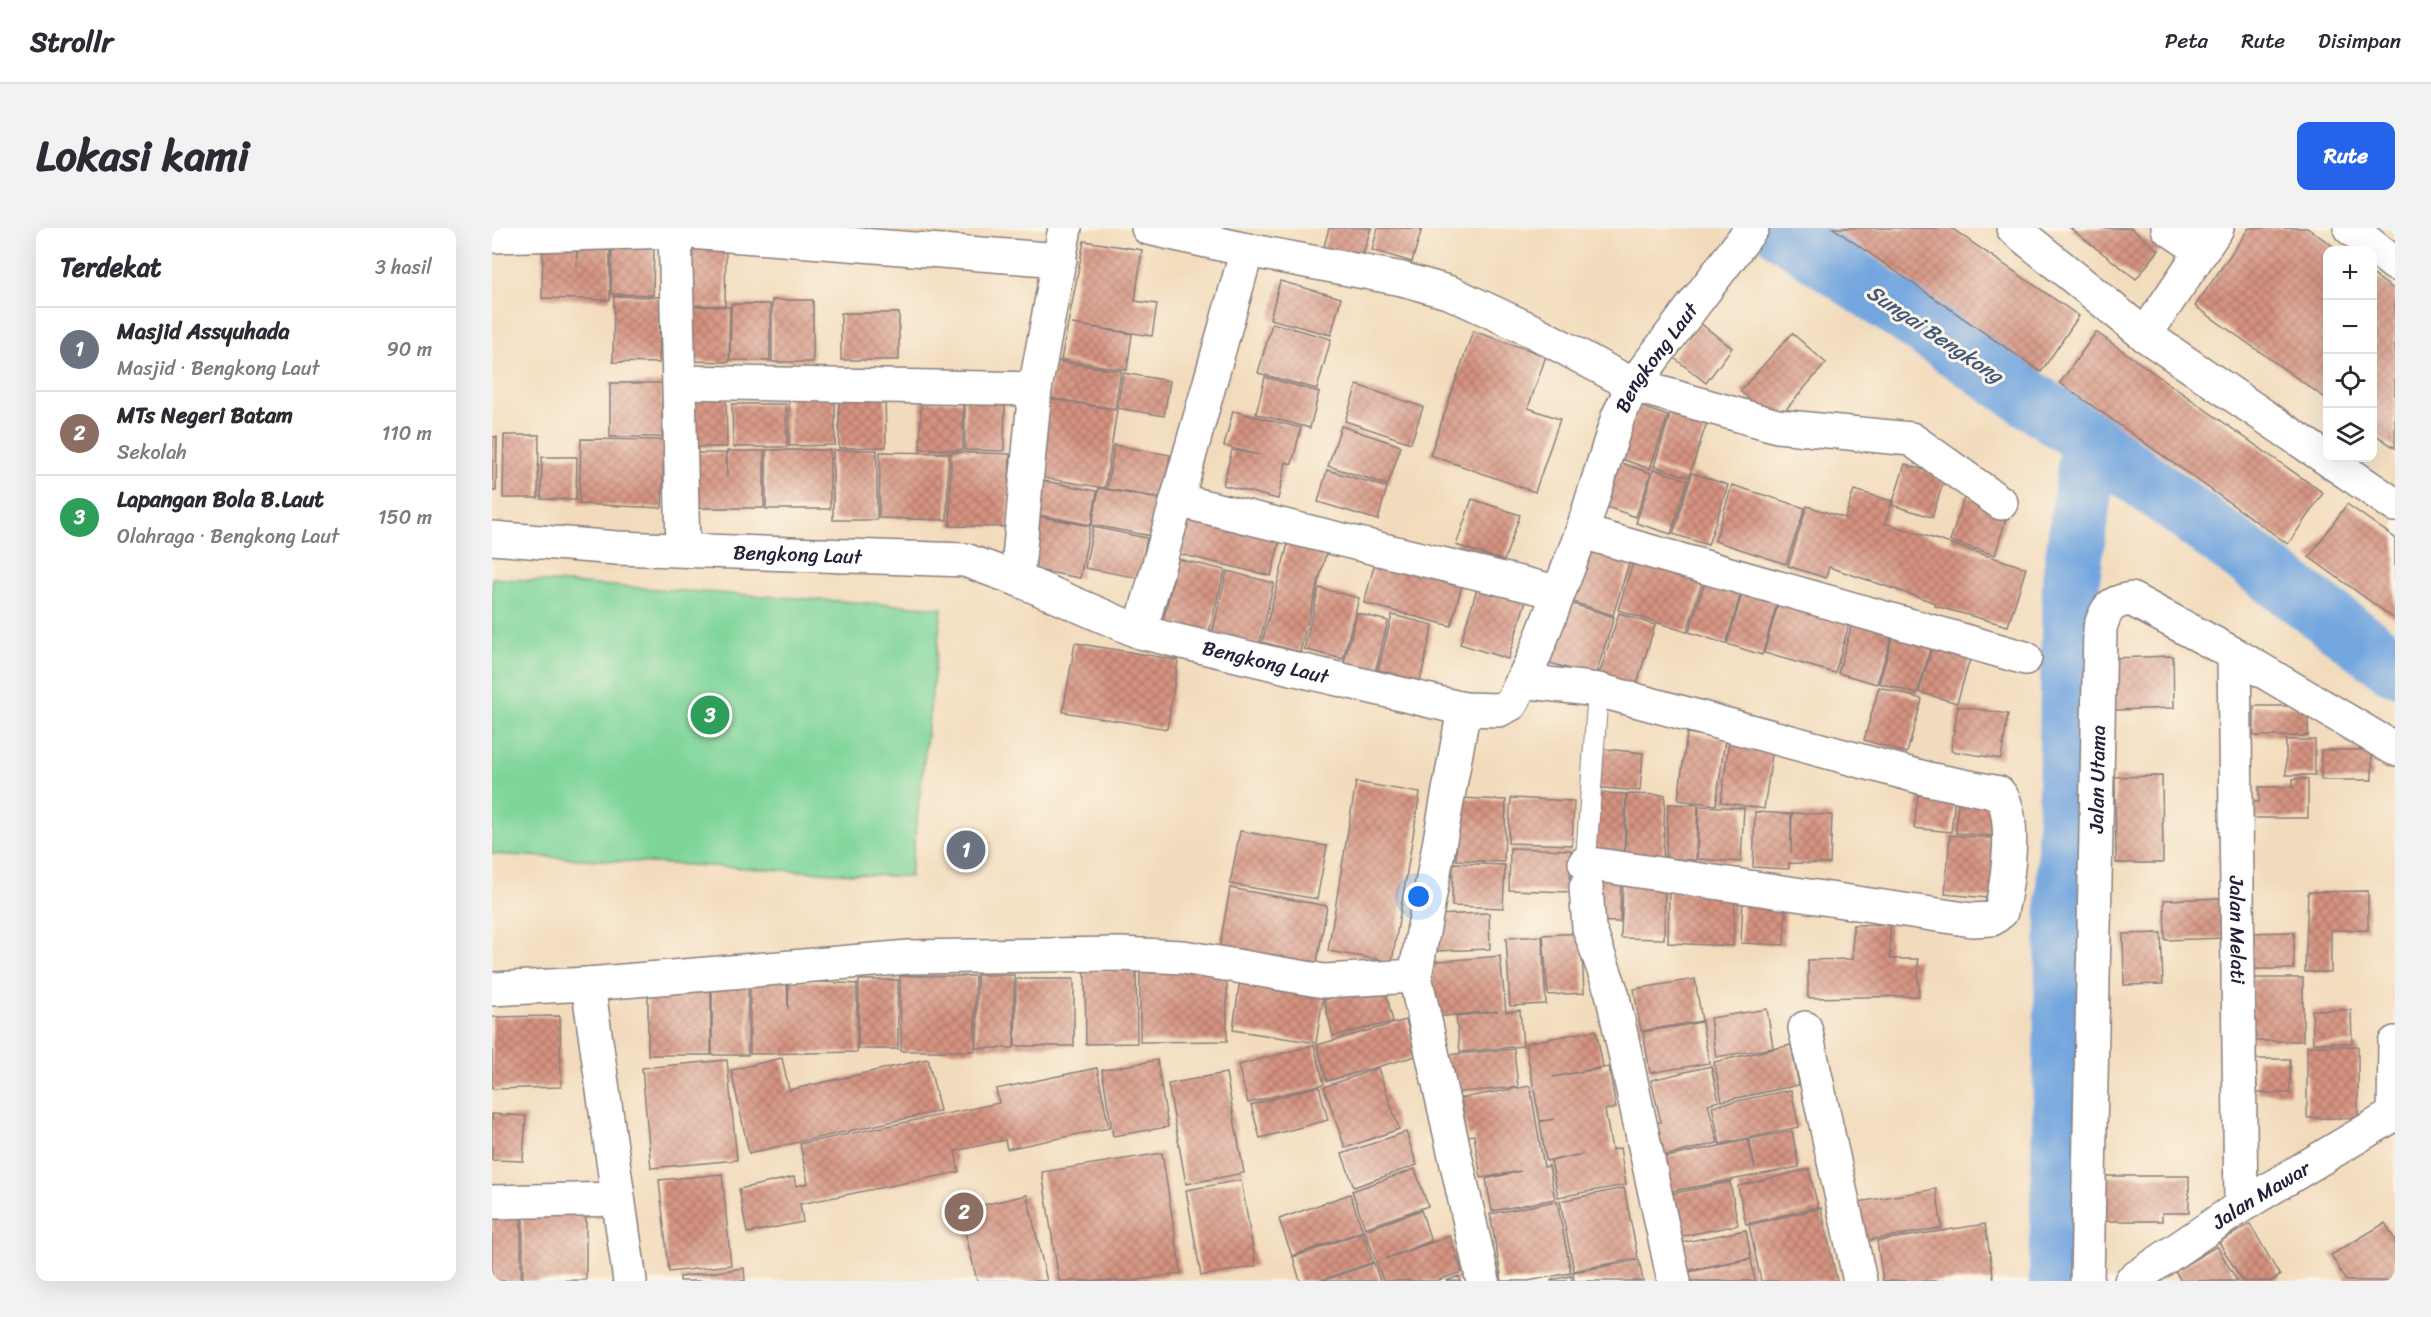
<!DOCTYPE html>
<html lang="id">
<meta charset="utf-8">
<style>
:root{--surface:#fff;--page:#f2f2f3;--text:#2b2b33;--muted:#7c7c81;--line:#e1e1e2;--accent:#2563eb}
body{margin:0;font-family:Sriracha,sans-serif;background:var(--page);color:var(--text)}
.controls{position:absolute;right:18px;top:18px;display:grid;overflow:hidden;border-radius:12px;box-shadow:0 6px 24px #0002}
.controls button{width:54px;height:54px;display:grid;place-items:center;padding:0;border:0;border-bottom:2px solid var(--line);background:var(--surface);color:var(--text);font:30px sans-serif}
.you{position:absolute;left:927px;top:669px;width:21px;height:21px;margin:-15px;border:4px solid #fff;border-radius:50%;background:#1a73e8;box-shadow:0 0 0 9px #1a73e833}
.badge{display:grid;place-items:center;width:39px;height:39px;border-radius:50%;background:var(--accent);color:#fff;font-size:20px;font-weight:700}
.pin{position:absolute;translate:-50% -50%;border:3px solid #fff;box-shadow:0 2px 6px #0006}
.list{margin:0;padding:0;list-style:none}
h2{display:flex;justify-content:space-between;align-items:center;height:78px;margin:0;padding:0 24px;font-size:26px}
h2 small{font-size:20px;font-weight:400;color:var(--muted)}
.list li{display:grid;grid-template-columns:39px 1fr auto;gap:18px;align-items:center;box-sizing:border-box;height:84px;padding:0 24px;border-top:2px solid var(--line)}
.list b{display:block;font-size:22px;white-space:nowrap}
.list p{margin:0;font-size:20px;white-space:nowrap;color:var(--muted)}
.list em{font-size:20px;font-style:normal;color:var(--muted)}
.icon{flex:none;width:33px;height:33px;fill:none;stroke:currentColor;stroke-width:2;stroke-linecap:round;stroke-linejoin:round}
.map{position:relative;flex:none;width:1903px;height:1053px;overflow:hidden;border-radius:12px}
header{display:flex;align-items:center;gap:36px;box-sizing:border-box;height:84px;padding:0 30px;background:var(--surface);border-bottom:2px solid var(--line)}
header strong{font-size:28px}
nav{display:flex;gap:33px;margin-inline-start:auto;font-size:21px}
.intro{display:flex;align-items:center;justify-content:space-between;box-sizing:border-box;height:144px;padding:0 36px}
h1{margin:0;font-size:42px}
.button{padding:15px 27px;border-radius:12px;background:var(--accent);color:#fff;font-size:21px;font-weight:700}
main{display:flex;gap:36px;padding:0 36px}
aside{flex:1;background:var(--surface);border-radius:12px;box-shadow:0 6px 24px #0002}
.map>svg:first-child{display:block}
</style>
<header>
<strong>Strollr</strong>
<nav><a>Peta</a><a>Rute</a><a>Disimpan</a></nav>
</header>
<div class="intro"><h1>Lokasi kami</h1><a class="button">Rute</a></div>
<main>
<aside>
<h2>Terdekat<small>3 hasil</small></h2>
<ul class="list">
<li><span class="badge" style="background:#6b7280">1</span><div><b>Masjid Assyuhada</b><p>Masjid · Bengkong Laut</p></div><em>90 m</em></li>
<li><span class="badge" style="background:#8d6e63">2</span><div><b>MTs Negeri Batam</b><p>Sekolah</p></div><em>110 m</em></li>
<li><span class="badge" style="background:#2e9e5b">3</span><div><b>Lapangan Bola B.Laut</b><p>Olahraga · Bengkong Laut</p></div><em>150 m</em></li>
</ul>
</aside>
<div class="map">
<svg width="1903" height="1053" viewBox="0 0 1903 1053">
<defs>
<pattern id="building-cross-hatch" width="8" height="8" patternUnits="userSpaceOnUse" patternTransform="scale(1.5)"><rect width="8" height="8" fill="#d69381"/><path d="M0 0l8 8M0 8l8-8" fill="none" stroke="#ad786b"/></pattern>
</defs>
<rect width="100%" height="100%" fill="#fcf5e5"/>
<filter id="ink" filterUnits="userSpaceOnUse"><feTurbulence type="fractalNoise" baseFrequency=".0167" numOctaves="2"/><feDisplacementMap in="SourceGraphic" scale="12" xChannelSelector="R" yChannelSelector="G"/><feConvolveMatrix kernelMatrix="1 2 1 2 8 2 1 2 1" color-interpolation-filters="sRGB"/></filter>
<filter id="wash" filterUnits="userSpaceOnUse"><feTurbulence type="fractalNoise" baseFrequency=".008" numOctaves="4" result="noise"/><feDisplacementMap in="SourceGraphic" scale="24" xChannelSelector="R" yChannelSelector="G"/><feGaussianBlur stdDeviation="1.35" result="paint"/><feColorMatrix in="noise" values="0 0 0 0 0 0 0 0 0 0 0 0 0 0 0 0 0 1.4 0 .05"/><feComposite in="paint" operator="in"/></filter>
<g filter="url(#wash)">
<rect width="100%" height="100%" fill="#f2dbbc"/>
<!-- green -->
<polygon fill="#7ed59a" stroke="#507c6a" stroke-width="1.5" points="0,350 450,380 418,649 0,626"/>
<g fill="none" stroke-linecap="round" stroke-linejoin="round">
<!-- river -->
<g stroke="#73a6df" stroke-width="58">
<polyline points="1287,0 1598,212 1903,439"/>
<polyline points="1566,1053 1579,351 1598,212"/>
</g>
</g>
<g id="blocks">
<!-- building -->
<g fill="url(#building-cross-hatch)">
<polygon points="837,0 879,0 869,33 831,22"/>
<polygon points="886,0 930,0 920,34 880,22"/>
<polygon points="1341,0 1459,0 1587,88 1549,144"/>
<polygon points="1578,0 1639,0 1667,22 1644,51"/>
<polygon points="1757,0 1815,0 1847,22 1836,22 1836,172 1703,78"/>
<polygon points="120,12 162,13 161,67 119,66"/>
<polygon points="85,13 118,14 118,72 50,70 51,14 84,14 85,38"/>
<polygon points="592,13 650,22 643,73 665,76 660,108 580,96 640,106 635,142 569,132"/>
<polygon points="189,17 234,18 233,78 188,77"/>
<polygon points="1880,46 1903,62 1903,220 1880,204"/>
<polygon points="788,53 849,70 839,107 778,91"/>
<polygon points="122,68 168,69 167,135 121,134"/>
<rect x="280" y="72" width="41" height="62"/>
<polygon points="239,76 278,76 278,133 238,132"/>
<polygon points="195,78 238,79 237,134 195,133"/>
<rect x="349" y="85" width="58" height="47"/>
<polygon points="780,95 839,111 825,161 766,145"/>
<polygon points="1208,95 1240,120 1214,155 1181,129"/>
<polygon points="981,103 1054,128 1036,180 1068,191 1043,264 938,227"/>
<polygon points="1604,104 1831,265 1796,316 1568,155"/>
<polygon points="1300,105 1334,135 1283,194 1248,163"/>
<polygon points="563,133 629,143 623,181 557,170"/>
<polygon points="631,145 678,153 672,188 625,180"/>
<polygon points="773,149 827,164 818,200 764,186"/>
<rect x="118" y="155" width="52" height="54"/>
<polygon points="865,157 931,179 919,215 853,193"/>
<polygon points="393,163 394,219 347,220 347,164"/>
<polygon points="297,165 343,165 343,217 297,218"/>
<polygon points="197,169 234,169 235,219 197,219"/>
<polygon points="555,170 625,182 613,260 545,249"/>
<polygon points="473,171 513,172 512,223 473,222"/>
<polygon points="429,173 471,173 471,222 428,221"/>
<polygon points="240,176 294,176 295,219 241,219"/>
<polygon points="1141,176 1176,188 1158,241 1124,229"/>
<polygon points="741,183 809,200 800,236 794,234 786,271 731,257 740,222 767,227 732,218"/>
<polygon points="1179,183 1215,194 1197,249 1162,238"/>
<polygon points="849,198 909,218 896,257 836,238"/>
<polygon points="12,207 47,207 46,270 11,270"/>
<polygon points="0,209 5,209 4,263 0,263"/>
<polygon points="89,211 172,212 170,280 87,276"/>
<polygon points="622,217 678,227 671,270 615,261"/>
<rect x="274" y="222" width="64" height="59"/>
<rect x="341" y="222" width="44" height="70"/>
<polygon points="235,223 272,223 272,280 195,280 195,225 234,225 235,249"/>
<polygon points="388,224 457,225 455,292 387,290"/>
<polygon points="459,224 518,226 516,299 458,298"/>
<polygon points="50,229 85,229 84,272 49,271"/>
<polygon points="1120,232 1159,245 1144,289 1106,276"/>
<polygon points="1413,236 1453,249 1440,289 1400,277"/>
<polygon points="1162,241 1196,252 1179,306 1144,295"/>
<polygon points="835,242 895,259 886,292 826,274"/>
<polygon points="1200,245 1236,257 1216,317 1181,306"/>
<polygon points="547,252 605,263 599,297 541,286"/>
<polygon points="1240,257 1313,280 1294,336 1223,313"/>
<polygon points="607,260 671,272 665,309 600,297"/>
<polygon points="1362,262 1400,273 1393,295 1534,340 1516,398 1443,378 1444,375 1337,339 1334,350 1296,338 1315,278 1353,290"/>
<polygon points="1473,267 1517,281 1503,327 1458,313"/>
<polygon points="980,271 1028,287 1012,333 964,317"/>
<polygon points="1855,276 1903,310 1903,391 1817,329"/>
<polygon points="690,279 790,304 779,348 680,324"/>
<polygon points="544,288 598,298 588,350 535,340"/>
<polygon points="601,299 655,310 647,350 593,340"/>
<polygon points="798,308 836,318 808,424 770,414"/>
<polygon points="1094,311 1140,326 1121,387 1075,372"/>
<polygon points="1145,322 1214,343 1195,404 1126,382"/>
<polygon points="885,327 972,349 959,398 872,375"/>
<polygon points="686,331 733,342 717,404 671,393"/>
<polygon points="735,343 782,355 767,417 720,405"/>
<polygon points="988,351 1036,366 1016,431 968,416"/>
<polygon points="1214,351 1250,362 1234,416 1197,404"/>
<polygon points="1252,359 1287,369 1270,427 1235,416"/>
<polygon points="827,360 867,370 851,431 812,421"/>
<polygon points="1289,366 1360,386 1343,445 1272,425"/>
<polygon points="1074,374 1122,389 1103,449 1055,434"/>
<polygon points="865,385 896,393 883,446 851,438"/>
<polygon points="1127,385 1163,397 1143,462 1106,450"/>
<polygon points="1363,385 1403,397 1385,456 1346,445"/>
<polygon points="900,387 941,397 928,453 886,442"/>
<polygon points="1403,401 1441,413 1425,466 1387,455"/>
<polygon points="1443,409 1481,421 1465,475 1427,464"/>
<polygon points="583,415 686,432 675,501 571,484"/>
<polygon points="1681,428 1682,480 1623,482 1621,430"/>
<polygon points="1387,459 1430,471 1415,525 1372,512"/>
<polygon points="1466,478 1516,486 1509,531 1459,523"/>
<rect x="1762" y="478" width="54" height="30"/>
<polygon points="1195,505 1233,511 1224,577 1186,572"/>
<rect x="1794" y="512" width="29" height="35"/>
<polygon points="1237,514 1281,520 1272,581 1229,574"/>
<polygon points="1104,520 1151,525 1148,563 1101,559"/>
<rect x="1829" y="522" width="51" height="30"/>
<polygon points="1670,548 1671,635 1624,635 1623,549"/>
<polygon points="1801,551 1816,551 1816,590 1758,590 1758,574 1767,574 1767,559 1801,559"/>
<polygon points="864,554 928,565 900,734 836,723"/>
<polygon points="1100,565 1134,566 1132,627 1098,626"/>
<polygon points="1135,566 1173,567 1171,631 1133,629"/>
<polygon points="1426,567 1463,571 1459,604 1422,600"/>
<polygon points="967,570 1014,572 1012,634 964,632"/>
<polygon points="1019,570 1082,573 1080,617 1016,615"/>
<polygon points="1466,572 1511,575 1509,609 1464,605"/>
<polygon points="1176,576 1206,577 1204,632 1174,631"/>
<polygon points="1207,578 1252,580 1249,634 1205,631"/>
<polygon points="1263,584 1299,586 1299,625 1300,585 1340,587 1338,636 1297,635 1297,641 1261,639"/>
<polygon points="748,603 835,618 825,671 738,656"/>
<polygon points="1458,607 1512,611 1507,671 1453,666"/>
<polygon points="1018,620 1079,622 1078,664 1017,662"/>
<polygon points="961,635 1013,637 1011,680 960,678"/>
<polygon points="1098,644 1129,645 1128,694 1097,693"/>
<polygon points="1131,651 1173,652 1172,711 1129,710"/>
<polygon points="738,660 835,678 824,740 727,722"/>
<polygon points="1177,663 1243,665 1241,718 1176,715"/>
<polygon points="1876,663 1876,702 1839,702 1839,744 1813,744 1816,664"/>
<polygon points="1732,670 1733,710 1673,712 1672,672"/>
<polygon points="1251,671 1294,673 1292,717 1249,715"/>
<polygon points="997,685 998,721 941,723 940,687"/>
<polygon points="1398,696 1398,731 1426,731 1427,768 1316,770 1316,732 1361,731 1361,697"/>
<polygon points="1802,704 1802,741 1751,741 1751,705"/>
<polygon points="1089,705 1092,765 1056,767 1051,707"/>
<polygon points="1669,705 1671,756 1632,757 1631,706"/>
<polygon points="1050,708 1054,776 1018,778 1014,710"/>
<polygon points="1008,728 1014,784 1028,782 1031,818 968,824 964,788 1006,783 943,789 938,734"/>
<polygon points="648,739 735,740 735,813 648,814"/>
<polygon points="644,742 645,815 594,816 593,743"/>
<rect x="485" y="747" width="37" height="73"/>
<polygon points="408,748 483,748 483,823 409,823"/>
<polygon points="295,750 296,781 297,752 365,756 365,824 258,826 258,751"/>
<polygon points="1760,750 1811,750 1811,813 1761,813"/>
<rect x="220" y="751" width="36" height="76"/>
<polygon points="524,751 582,751 582,818 523,818"/>
<polygon points="748,751 832,763 824,815 741,802"/>
<polygon points="1203,751 1210,793 1149,803 1142,761"/>
<polygon points="367,752 406,752 406,821 366,821"/>
<rect x="156" y="753" width="63" height="74"/>
<polygon points="892,756 901,794 841,808 832,772"/>
<polygon points="1275,781 1281,820 1224,829 1218,790"/>
<polygon points="1820,782 1859,782 1860,815 1821,815"/>
<polygon points="68,788 69,859 0,861 0,789"/>
<polygon points="914,792 924,828 835,853 825,817"/>
<polygon points="1210,794 1217,835 1158,845 1151,804"/>
<polygon points="1104,802 1111,839 1061,849 1117,839 1124,880 1113,882 1120,922 1128,920 1134,957 1066,969 1059,933 1091,926 1054,933 1048,894 1062,891 1048,893 1033,815"/>
<polygon points="822,817 832,856 756,875 746,837"/>
<polygon points="1299,817 1307,857 1230,873 1222,834"/>
<rect x="1815" y="818" width="51" height="72"/>
<polygon points="1022,821 1026,859 958,865 954,827"/>
<polygon points="290,830 297,862 436,831 448,883 257,925 239,842"/>
<polygon points="1764,831 1798,831 1798,865 1765,865"/>
<polygon points="235,832 245,932 159,940 150,840"/>
<polygon points="665,832 676,899 621,908 610,842"/>
<polygon points="1219,838 1227,873 1216,876 1226,915 1171,928 1163,895 1169,894 1159,852"/>
<polygon points="605,840 617,900 515,921 513,912 463,923 467,944 308,976 311,994 255,1005 247,961 302,949 304,958 316,955 308,916 507,875 504,861"/>
<polygon points="886,840 907,901 853,920 832,859"/>
<polygon points="734,845 752,945 694,956 676,856"/>
<polygon points="827,858 836,892 768,910 759,877"/>
<polygon points="1038,858 1052,939 1057,938 1063,971 1000,983 994,951 1029,943 989,950 982,907 976,908 969,870"/>
<polygon points="1299,862 1307,899 1228,916 1220,878"/>
<polygon points="0,886 34,888 31,933 0,932"/>
<polygon points="1300,903 1307,939 1176,964 1169,930 1256,912 1263,940 1257,911"/>
<polygon points="914,904 925,937 862,959 850,926"/>
<polygon points="670,925 689,1045 641,1053 567,1053 550,944"/>
<polygon points="923,941 936,978 873,1000 860,963"/>
<polygon points="1317,941 1326,979 1254,996 1246,958"/>
<polygon points="230,946 239,1037 177,1044 167,952"/>
<polygon points="1610,948 1697,948 1697,985 1670,985 1670,993 1610,993"/>
<polygon points="749,952 764,1038 709,1048 694,962"/>
<polygon points="1238,954 1246,997 1181,1010 1173,967"/>
<polygon points="1132,960 1146,1030 1082,1043 1068,973"/>
<polygon points="1444,961 1450,1000 1372,1013 1366,974"/>
<polygon points="858,966 871,1003 800,1028 787,991"/>
<polygon points="535,967 555,1053 485,1053 468,982"/>
<polygon points="1065,973 1079,1045 1036,1053 1010,1053 998,986"/>
<polygon points="1329,980 1345,1053 1269,1053 1257,997"/>
<polygon points="31,981 94,981 94,1052 31,1053"/>
<polygon points="929,982 939,1013 893,1031 958,1008 970,1044 944,1053 891,1053 873,1002"/>
<rect x="0" y="986" width="29" height="67"/>
<polygon points="1893,995 1903,1012 1903,1053 1854,1053 1839,1027"/>
<polygon points="1493,996 1502,1053 1391,1053 1385,1013"/>
<polygon points="1758,996 1788,1048 1779,1053 1750,1053 1727,1014"/>
<polygon points="1254,1002 1259,1030 1188,1044 1183,1016"/>
<polygon points="871,1004 881,1034 826,1053 808,1053 801,1029"/>
<polygon points="1725,1018 1745,1053 1689,1053 1683,1043"/>
<polygon points="1259,1031 1263,1053 1193,1053 1192,1045"/>
<polygon points="1147,1032 1151,1053 1082,1053 1081,1044"/>
<polygon points="882,1035 888,1053 830,1053"/>
<polygon points="252,1040 253,1053 188,1053 188,1049"/>
<polygon points="967,1048 969,1053 954,1053"/>
<polygon points="1079,1048 1080,1053 1059,1053 1059,1052"/>
</g>
</g>
</g>
<g filter="url(#ink)">
<use href="#blocks" fill-opacity="0" stroke="#8a7e7c" stroke-width="1.5"/>
<g fill="none" stroke-linecap="round" stroke-linejoin="round">
<!-- lane casing -->
<g stroke="#8a7e7c" stroke-width="22">
<polyline id="lane" points="1093,645 1106,462"/>
</g>
<!-- street casing -->
<g stroke="#8a7e7c" stroke-width="36">
<g id="street">
<polyline points="183,0 191,321"/>
<polyline points="656,0 755,22 910,51 959,65 1041,103 1141,157 1285,198 1419,211 1509,275"/>
<polyline points="1521,0 1653,107 1903,277"/>
<polyline points="1676,0 1710,23"/>
<polyline points="1858,0 1903,36"/>
<polyline points="0,8 184,3 568,32"/>
<polyline points="1653,107 1725,0"/>
<polyline points="188,154 543,161"/>
<polyline points="685,272 1065,364"/>
<polyline points="1090,304 1533,430"/>
<path id="s1" d="M0,310L125,320L473,332L525,351L648,404L972,481L1007,482L1019,476L1042,429L1090,304L1126,189L1141,157L1260,0"/>
<polyline points="525,351 543,161 573,0"/>
<polyline points="648,404 755,22"/>
<path id="s2" d="M1742,426L1749,978"/>
<path d="M1030,453L1106,462L1436,551L1507,565C1526,586 1515,656 1509,684L1500,691L1480,692L1093,635"/>
<polyline points="972,481 923,748 991,1053"/>
<polyline points="1094,659 1097,700 1120,765 1182,1053"/>
<polyline points="96,756 417,729 628,726 691,729 832,753 923,748"/>
<polyline points="0,761 96,756 138,1053"/>
<polyline points="1313,800 1368,1053"/>
<polyline points="1902,886 1903,815"/>
<polyline points="0,974 126,971"/>
<path id="s3" d="M1595,1053L1608,400C1614,380 1618,374 1639,371L1742,426L1903,521"/>
<path id="s4" d="M1639,1053L1749,978L1903,886"/>
</g>
</g>
<!-- lane -->
<use href="#lane" stroke="#fff" stroke-width="20"/>
<!-- street -->
<use href="#street" stroke="#fff" stroke-width="33"/>
</g>
</g>
<g text-anchor="middle" dominant-baseline="central" stroke-width="6" stroke-linejoin="round" paint-order="stroke">
<!-- street labels -->
<g font-size="20" fill="#22223b" stroke="#fcf5e5">
<text stroke="none"><textPath href="#s1" startOffset="1422">Bengkong Laut</textPath></text>
<text stroke="none"><textPath href="#s1" startOffset="306">Bengkong Laut</textPath></text>
<text stroke="none"><textPath href="#s1" startOffset="792">Bengkong Laut</textPath></text>
<text stroke="none"><textPath href="#s3" startOffset="502">Jalan Utama</textPath></text>
<text stroke="none"><textPath href="#s2" startOffset="276">Jalan Melati</textPath></text>
<text stroke="none"><textPath href="#s4" startOffset="156">Jalan Mawar</textPath></text>
</g>
<!-- water labels -->
<g font-size="21" font-style="italic" fill="#42577d" stroke="#fcf5e5">
<text transform="translate(1443 106) rotate(34)">Sungai Bengkong</text>
</g>
</g>
</svg>
<div class="controls">
<button>+</button>
<button>−</button>
<button><svg class="icon" aria-label="locate" viewBox="0 0 24 24"><circle cx="12" cy="12" r="6"/><path d="M12 2v4M12 18v4M2 12h4M18 12h4"/></svg></button>
<button><svg class="icon" aria-label="layers" viewBox="0 0 24 24"><path d="M12 4l9 5-9 5-9-5zM3 14l9 5 9-5"/></svg></button>
</div>
<div class="you"></div>
<div class="pin badge" style="left:474px;top:622px;background:#6b7280">1</div>
<div class="pin badge" style="left:472px;top:984px;background:#8d6e63">2</div>
<div class="pin badge" style="left:218px;top:487px;background:#2e9e5b">3</div>
</div>
</main>
